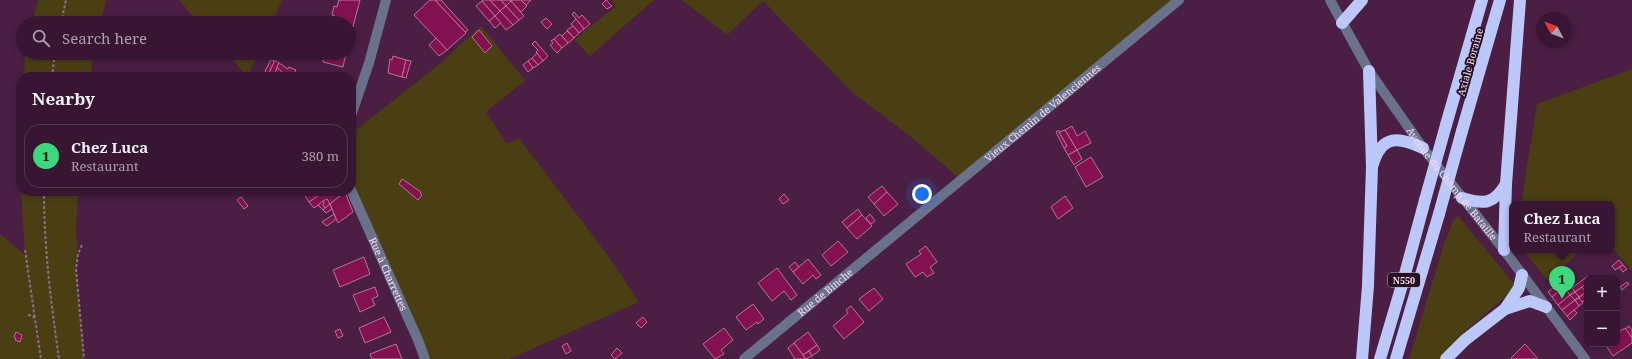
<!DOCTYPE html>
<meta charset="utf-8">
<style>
:root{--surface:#381633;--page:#43233f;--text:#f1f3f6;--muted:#ab9fac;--line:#52354e;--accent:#3dd77d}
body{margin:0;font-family:"Noto Serif",serif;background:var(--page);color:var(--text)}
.controls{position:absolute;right:12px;bottom:12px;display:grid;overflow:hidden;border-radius:8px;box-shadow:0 2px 6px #0003}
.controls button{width:36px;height:36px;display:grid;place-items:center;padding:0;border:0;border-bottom:1px solid var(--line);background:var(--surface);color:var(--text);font:20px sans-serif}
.compass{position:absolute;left:1536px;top:12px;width:36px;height:36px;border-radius:50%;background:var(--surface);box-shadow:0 2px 6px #0003;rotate:311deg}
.you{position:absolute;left:922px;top:194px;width:14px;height:14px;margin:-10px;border:3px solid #fff;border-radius:50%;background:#1a73e8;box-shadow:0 0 0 6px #1a73e833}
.badge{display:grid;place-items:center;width:26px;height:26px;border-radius:50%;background:var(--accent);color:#111;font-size:13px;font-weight:700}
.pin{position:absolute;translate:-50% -33px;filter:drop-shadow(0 1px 2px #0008)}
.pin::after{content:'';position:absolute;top:21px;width:14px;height:12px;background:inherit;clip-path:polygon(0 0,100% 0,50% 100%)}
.popup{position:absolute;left:1509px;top:201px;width:106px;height:52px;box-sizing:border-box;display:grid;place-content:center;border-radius:8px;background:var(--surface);filter:drop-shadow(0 1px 3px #0005);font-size:13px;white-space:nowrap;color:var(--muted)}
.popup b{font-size:15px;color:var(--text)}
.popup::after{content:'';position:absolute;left:50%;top:100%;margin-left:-8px;border:8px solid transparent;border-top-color:var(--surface)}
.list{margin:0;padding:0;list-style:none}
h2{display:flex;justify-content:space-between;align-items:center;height:52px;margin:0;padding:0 16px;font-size:17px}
h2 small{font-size:13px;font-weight:400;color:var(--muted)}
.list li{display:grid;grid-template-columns:26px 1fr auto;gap:12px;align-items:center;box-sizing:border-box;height:64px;margin:0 8px 8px;padding:0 8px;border:1px solid var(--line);border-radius:16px}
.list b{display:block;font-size:15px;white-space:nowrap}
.list p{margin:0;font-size:13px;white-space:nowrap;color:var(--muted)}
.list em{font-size:13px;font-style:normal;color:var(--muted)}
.icon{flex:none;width:22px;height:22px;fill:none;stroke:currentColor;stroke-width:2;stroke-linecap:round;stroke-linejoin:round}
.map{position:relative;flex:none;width:1632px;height:359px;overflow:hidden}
.search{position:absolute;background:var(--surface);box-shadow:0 2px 6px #0003;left:16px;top:16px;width:340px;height:44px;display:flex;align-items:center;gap:10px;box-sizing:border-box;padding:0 14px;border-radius:22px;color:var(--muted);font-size:15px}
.panel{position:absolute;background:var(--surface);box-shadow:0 2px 6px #0003;left:16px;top:72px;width:340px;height:124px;border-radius:16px}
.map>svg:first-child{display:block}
</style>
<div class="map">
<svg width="1632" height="359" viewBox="0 0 1632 359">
<rect width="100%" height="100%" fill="#4b1e44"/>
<!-- green -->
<g fill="#4a3e13">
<polygon points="38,0 106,0 101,23 32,23"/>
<polygon points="179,0 282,0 272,23 199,23"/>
<polygon points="611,0 654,0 590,56 575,40 486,112 507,144 519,138 609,257 639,302 509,359 425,359 351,190 351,131 357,129 437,66 481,26 525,80 616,6"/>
<polygon points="682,0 1179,0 961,180 915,140 854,94 763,1 727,35"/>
<polygon points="25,53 93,53 91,77 24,77"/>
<polygon points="226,53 258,53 248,77"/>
<polygon points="1632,69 1632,271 1612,247 1612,204 1521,204 1537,104"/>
<polygon points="21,191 78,191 76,231 78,254 76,269 84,359 0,359 0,234 25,255"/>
<polygon points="1458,216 1515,285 1504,298 1464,332 1439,359 1409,359 1443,247 1453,221"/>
<polygon points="1523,250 1581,250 1548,281"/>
</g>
<!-- building -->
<g fill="#831151" stroke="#b67691">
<polygon points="339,0 360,0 353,27 349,26 349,23 334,22 335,16 332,15 334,6 337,7"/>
<polygon points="430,0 435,0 466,33 447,50 414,15"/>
<polygon points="435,0 441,0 468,30 465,32"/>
<polygon points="483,0 490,0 500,11 495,16 482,1"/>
<polygon points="490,0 501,0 506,6 500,11"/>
<polygon points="501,0 510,0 511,1 506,6"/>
<polygon points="513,0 521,0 527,6 521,12 511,1"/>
<polygon points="521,0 531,0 526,5"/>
<polygon points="606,0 612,6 607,9 602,4"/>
<polygon points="482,1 495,16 489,21 476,6"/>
<polygon points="511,1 524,16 519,20 506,6"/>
<polygon points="506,6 519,20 513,25 500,11"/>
<polygon points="500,11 513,25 506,30 495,16"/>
<polygon points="574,12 579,18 582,15 590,24 584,29 572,14"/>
<polygon points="495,16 501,23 495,28 489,21"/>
<polygon points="546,18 552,24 547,29 541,22"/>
<polygon points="576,19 584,29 579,33 571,24"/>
<polygon points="573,26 579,33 574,38 567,30"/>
<polygon points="479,30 492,46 485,53 472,37"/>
<polygon points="567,31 574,38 568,43 562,36"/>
<polygon points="560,34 568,43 562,48 554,39"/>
<polygon points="436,38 447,50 439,56 429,45"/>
<polygon points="554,39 562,48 557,53 550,45 553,43 551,41"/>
<polygon points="535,41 548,56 543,61 536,52 538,50 532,44"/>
<polygon points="325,53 346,53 343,67 323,62"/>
<polygon points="537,53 543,61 538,65 532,58"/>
<polygon points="393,56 406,60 402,77 388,73 390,59 392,60"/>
<polygon points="272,58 279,63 274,77 270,77 268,75 274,62"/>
<polygon points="272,58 274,62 268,75 265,71"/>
<polygon points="532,58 538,65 533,68 528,61"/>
<polygon points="406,60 411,61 406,78 402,77"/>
<polygon points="528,61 533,68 528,72 523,65"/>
<polygon points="279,63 288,69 289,67 296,70 293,77 286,74 285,75 277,67"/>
<polygon points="277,67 282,72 280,77 274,77"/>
<polygon points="1072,126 1077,136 1085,131 1091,143 1077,150 1065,130"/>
<polygon points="1058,130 1067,146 1064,148 1056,132"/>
<polygon points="1065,130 1077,150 1068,155 1064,148 1067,146 1059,132"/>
<polygon points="1077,150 1082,159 1074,165 1068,155"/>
<polygon points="1091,157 1103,177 1086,187 1075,167"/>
<polygon points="402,179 421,192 420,193 422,195 418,200 399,184"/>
<polygon points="882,186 887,192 874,204 868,197"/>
<polygon points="312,191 325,191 309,202 305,196"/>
<polygon points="325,191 345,191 345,192 330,204 327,199 314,208 309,202"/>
<polygon points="345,192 353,212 338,223 330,204"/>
<polygon points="887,192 898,204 884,216 874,204"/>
<polygon points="784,194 789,200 783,204 779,199"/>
<polygon points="1065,196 1073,208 1058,219 1051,207"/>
<polygon points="241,197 248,206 244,209 237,200"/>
<polygon points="327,199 330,204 325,208 323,205 324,203 323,201"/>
<polygon points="323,201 324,203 323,205 325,208 323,210 318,205"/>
<polygon points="330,204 332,209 326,213 323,210"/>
<polygon points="858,209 862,215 847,228 842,222"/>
<polygon points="334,214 336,219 327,226 322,222"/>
<polygon points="870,214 875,221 871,224 866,218"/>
<polygon points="862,215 872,226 857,239 847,228"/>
<polygon points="838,241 848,252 831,266 822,255"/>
<polygon points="926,246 937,262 930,267 934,273 927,277 923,272 915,277 906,264 921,254 919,251"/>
<polygon points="364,257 370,274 340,287 333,270"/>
<polygon points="808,259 821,275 816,279 813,275 803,284 793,272"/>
<polygon points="1619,260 1623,265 1615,270 1612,266"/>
<polygon points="795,262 799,267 793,272 789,267"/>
<polygon points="1623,265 1627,269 1623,272 1619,267"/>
<polygon points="777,268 797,295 791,300 784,291 772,301 758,283"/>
<polygon points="1588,276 1590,278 1587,278 1587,283 1575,292 1572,288"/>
<polygon points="1565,278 1575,292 1570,295 1560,282"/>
<polygon points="1560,282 1564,287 1552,297 1548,292"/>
<polygon points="1627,282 1629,284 1622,290 1620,287"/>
<polygon points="375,287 378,296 372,299 375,305 360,312 353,295"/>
<polygon points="1564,287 1570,295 1558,305 1552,297"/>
<polygon points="1582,287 1586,292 1579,297 1575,292"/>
<polygon points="874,288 883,299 869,311 859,299"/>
<polygon points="1587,291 1587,299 1582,302 1579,298"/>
<polygon points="1575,292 1579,297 1575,300 1570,295"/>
<polygon points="1570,295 1575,300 1562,310 1558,305"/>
<polygon points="1579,298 1583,303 1579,306 1575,300"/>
<polygon points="1575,300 1579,306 1567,316 1562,310"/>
<polygon points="753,304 764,319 758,324 757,322 746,330 736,317"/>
<polygon points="851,306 864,322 844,339 833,326 848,313 846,310"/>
<polygon points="1574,310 1577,313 1570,320 1567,316"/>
<polygon points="384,317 391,332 365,343 359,328"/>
<polygon points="643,317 647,322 641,328 636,323"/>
<polygon points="1629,326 1632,330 1632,338 1625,329"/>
<polygon points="724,328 733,340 721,350 724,354 715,359 703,344"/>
<polygon points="1625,328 1632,338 1632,343 1613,356 1605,344 1617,344 1617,333"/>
<polygon points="340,329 343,336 338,338 335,331"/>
<polygon points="16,332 22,335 20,342 15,340 16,338 14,337"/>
<polygon points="808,332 817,345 803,355 794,343"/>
<polygon points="567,343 571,351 566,354 562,346"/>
<polygon points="794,343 806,359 795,359 788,348"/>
<polygon points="396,344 402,359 372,359 370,354"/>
<polygon points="1525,344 1538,359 1512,359 1511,358"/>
<polygon points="817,345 820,350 812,356 809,351"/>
<polygon points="617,348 622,353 615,359 611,355"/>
<polygon points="809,351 812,356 806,359 803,355"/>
</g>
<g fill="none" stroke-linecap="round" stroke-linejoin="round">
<!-- path -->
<g stroke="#926c8c" stroke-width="2" stroke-dasharray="3 2" stroke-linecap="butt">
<polyline points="61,23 66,0"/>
<polyline points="261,74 264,77"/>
<polyline points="52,77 55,53"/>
<path d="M44,191C44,248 51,303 59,359"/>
<polyline points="82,245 78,254 76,269 84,359"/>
<polyline points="25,250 35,319"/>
<polyline points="28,315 33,316 35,319 41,359"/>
</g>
<!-- minor -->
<g stroke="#6a718a" stroke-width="10">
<path id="s1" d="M1330,0L1369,71L1423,148L1504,250L1585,359"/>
<polyline points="351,116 369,63 386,0"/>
<path id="s2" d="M351,190L418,340L425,359"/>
<path id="s3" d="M744,359L1179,0"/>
</g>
<!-- highway -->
<g stroke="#bbc8f9" stroke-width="12">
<polyline points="1342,23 1362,0"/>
<polyline points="1446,125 1482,0"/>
<polyline points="1462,131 1500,0"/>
<path d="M1373,164C1382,134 1399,137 1423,148"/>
<path d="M1462,198C1484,205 1494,204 1506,184"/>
<polyline points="1504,250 1506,184 1520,0"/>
<polyline points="1505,309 1530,301 1546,307"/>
<polyline points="1362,359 1368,286 1372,167 1369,71"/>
<polyline points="1380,359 1402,285 1425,200"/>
<polyline points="1396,359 1439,214"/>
<polyline points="1446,359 1465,340 1505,309 1519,288 1522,275"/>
</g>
<!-- highway-bridge -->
<g stroke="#bbc8f9" stroke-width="12">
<polyline points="1425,200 1446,125"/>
<polyline points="1439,214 1462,131"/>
</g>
</g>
<g text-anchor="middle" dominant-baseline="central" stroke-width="4" stroke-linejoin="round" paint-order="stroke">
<!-- shield labels -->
<rect fill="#251122" stroke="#bca1b6" stroke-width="1" x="1388" y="273" width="32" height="14" rx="3"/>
<g font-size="9" font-weight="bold" fill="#fcdff6">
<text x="1404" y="280">N550</text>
</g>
<!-- street labels -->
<g font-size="10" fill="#fcdff6" stroke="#251122">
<text transform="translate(1470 62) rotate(-74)">Axiale Boraine</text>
<text stroke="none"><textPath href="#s3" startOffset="387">Vieux Chemin de Valenciennes</textPath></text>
<text stroke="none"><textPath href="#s1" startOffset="221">Avenue du Champ de Bataille</textPath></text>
<text stroke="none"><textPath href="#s2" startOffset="92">Rue à Charrettes</textPath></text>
<text stroke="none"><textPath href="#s3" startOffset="105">Rue de Binche</textPath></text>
</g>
</g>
</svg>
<div class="controls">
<button>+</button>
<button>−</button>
</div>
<svg class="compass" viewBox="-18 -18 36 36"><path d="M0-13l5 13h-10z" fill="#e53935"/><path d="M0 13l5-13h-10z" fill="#ab9fac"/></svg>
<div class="you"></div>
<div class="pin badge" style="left:1562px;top:299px">1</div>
<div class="popup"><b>Chez Luca</b>Restaurant</div>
<div class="search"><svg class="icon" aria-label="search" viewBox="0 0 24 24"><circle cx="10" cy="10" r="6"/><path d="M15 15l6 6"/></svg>Search here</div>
<section class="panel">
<h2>Nearby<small></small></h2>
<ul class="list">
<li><span class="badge">1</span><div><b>Chez Luca</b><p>Restaurant</p></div><em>380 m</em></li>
</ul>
</section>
</div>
